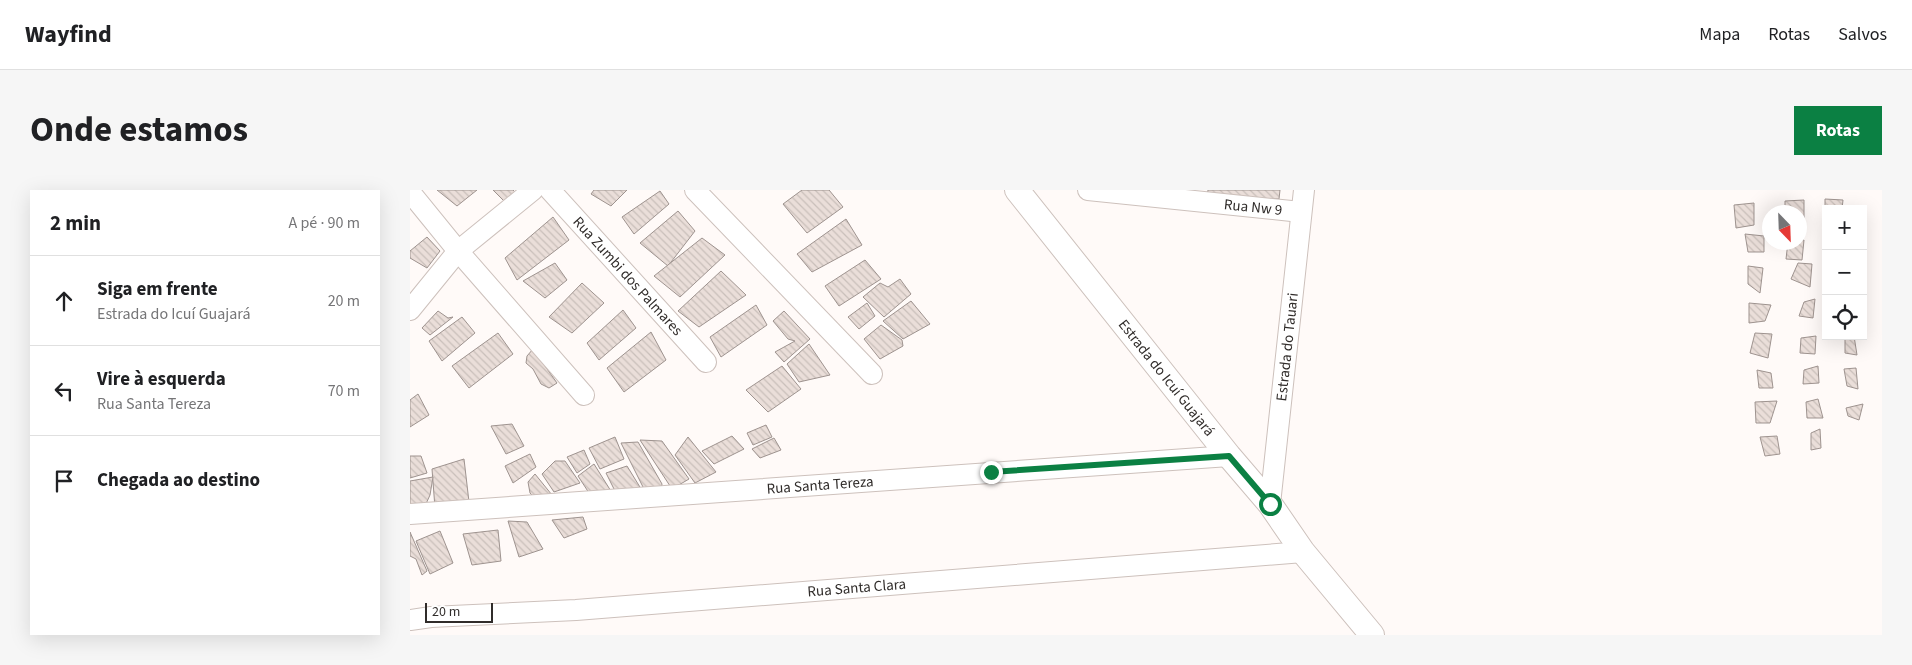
<!DOCTYPE html>
<html lang="pt">
<meta charset="utf-8">
<style>
:root{--surface:#fff;--page:#f6f6f6;--text:#202124;--muted:#757577;--line:#e0e0e0;--accent:#0b8043}
body{margin:0;font-family:"Source Sans 3",sans-serif;background:var(--page);color:var(--text)}
.controls{position:absolute;right:15px;top:15px;display:grid;overflow:hidden;border-radius:0px;box-shadow:0 5px 20px #0002}
.controls button{width:45px;height:45px;display:grid;place-items:center;padding:0;border:0;border-bottom:1px solid var(--line);background:var(--surface);color:var(--text);font:25px sans-serif}
.compass{position:absolute;left:1352px;top:15px;width:45px;height:45px;border-radius:50%;background:var(--surface);box-shadow:0 5px 20px #0002;rotate:157deg}
.scale{position:absolute;left:15px;bottom:12px;width:68px;box-sizing:border-box;padding-left:5px;border:2px solid #302c2a;border-top:0;font-size:14px;line-height:18px;white-space:nowrap;color:#302c2a;-webkit-text-stroke:4px #fff;paint-order:stroke}
.stop{position:absolute;width:15px;height:15px;margin:-11px;border:4px solid #0b8043;border-radius:50%;background:#fff}
.stop.end{background:#0b8043;border-color:#fff;box-shadow:0 1px 5px #0008}
.list{margin:0;padding:0;list-style:none}
h2{display:flex;justify-content:space-between;align-items:center;height:65px;margin:0;padding:0 20px;font-size:21px}
h2 small{font-size:16px;font-weight:400;color:var(--muted)}
.list li{display:grid;grid-template-columns:32px 1fr auto;gap:15px;align-items:center;box-sizing:border-box;height:90px;padding:0 20px;border-top:1px solid var(--line)}
.list b{display:block;font-size:19px;white-space:nowrap}
.list p{margin:0;font-size:16px;white-space:nowrap;color:var(--muted)}
.list em{font-size:16px;font-style:normal;color:var(--muted)}
.icon{flex:none;width:28px;height:28px;fill:none;stroke:currentColor;stroke-width:2;stroke-linecap:round;stroke-linejoin:round}
.map{position:relative;flex:none;width:1472px;height:445px;overflow:hidden;border-radius:0px}
header{display:flex;align-items:center;gap:30px;box-sizing:border-box;height:70px;padding:0 25px;background:var(--surface);border-bottom:1px solid var(--line)}
header strong{font-size:24px}
nav{display:flex;gap:28px;margin-inline-start:auto;font-size:18px}
.intro{display:flex;align-items:center;justify-content:space-between;box-sizing:border-box;height:120px;padding:0 30px}
h1{margin:0;font-size:35px}
.button{padding:12px 22px;border-radius:0px;background:var(--accent);color:#fff;font-size:18px;font-weight:700}
main{display:flex;gap:30px;padding:0 30px}
aside{flex:1;background:var(--surface);border-radius:0px;box-shadow:0 5px 20px #0002}
.map>svg:first-child{display:block}
</style>
<header>
<strong>Wayfind</strong>
<nav><a>Mapa</a><a>Rotas</a><a>Salvos</a></nav>
</header>
<div class="intro"><h1>Onde estamos</h1><a class="button">Rotas</a></div>
<main>
<aside>
<h2>2 min<small>A pé · 90 m</small></h2>
<ul class="list">
<li><svg class="icon" aria-label="ahead" viewBox="0 0 24 24"><path d="M12 20V5M6 11l6-6 6 6"/></svg><div><b>Siga em frente</b><p>Estrada do Icuí Guajará</p></div><em>20 m</em></li>
<li><svg class="icon" aria-label="left" viewBox="0 0 24 24"><path d="M17 20v-9H6M10 6l-5 5 5 5"/></svg><div><b>Vire à esquerda</b><p>Rua Santa Tereza</p></div><em>70 m</em></li>
<li><svg class="icon" aria-label="arrive" viewBox="0 0 24 24"><path d="M6 21V4h12l-3 4 3 4H6"/></svg><div><b>Chegada ao destino</b></div></li>
</ul>
</aside>
<div class="map">
<svg width="1472" height="445" viewBox="0 0 1472 445">
<defs>
<pattern id="building-back-hatch" width="6" height="6" patternUnits="userSpaceOnUse" patternTransform="scale(1.25)"><rect width="6" height="6" fill="#eaded9"/><path d="M-1 5l2 2M0 0l6 6M5-1l2 2" fill="none" stroke="#c9bfba"/></pattern>
</defs>
<rect width="100%" height="100%" fill="#fffaf8"/>
<!-- building -->
<g fill="url(#building-back-hatch)" stroke="#9e938f">
<polygon points="27,0 67,0 47,16"/>
<polygon points="83,0 103,0 108,5 95,12"/>
<polygon points="184,0 217,0 201,16 181,4"/>
<polygon points="392,0 419,0 433,17 397,43 373,14"/>
<polygon points="798,0 870,0 869,9 797,7"/>
<polygon points="250,1 259,14 224,44 212,27"/>
<polygon points="1415,9 1433,10 1432,19 1416,19 1415,30"/>
<polygon points="1394,10 1394,32 1390,32 1390,22 1375,22 1375,11"/>
<polygon points="1344,13 1344,35 1326,38 1324,15"/>
<polygon points="268,21 285,41 258,76 230,53"/>
<polygon points="143,27 159,50 107,90 95,68"/>
<polygon points="436,29 452,55 402,82 387,64"/>
<polygon points="1335,44 1354,46 1354,62 1338,62"/>
<polygon points="17,47 30,61 17,78 0,68 0,61"/>
<polygon points="292,48 315,65 270,107 244,86"/>
<polygon points="1390,50 1394,50 1392,70 1376,69 1378,52 1390,52"/>
<polygon points="455,70 471,89 429,116 415,96"/>
<polygon points="145,73 157,90 135,108 113,91"/>
<polygon points="1388,73 1402,74 1400,97 1381,89"/>
<polygon points="1338,76 1353,78 1350,103 1338,94"/>
<polygon points="311,81 336,105 289,137 268,121"/>
<polygon points="490,89 501,104 474,127 453,107 470,93 478,97"/>
<polygon points="172,93 194,113 162,143 139,127"/>
<polygon points="1405,109 1403,128 1389,126 1394,112"/>
<polygon points="501,111 520,134 493,149 473,131"/>
<polygon points="457,113 465,126 449,139 438,127"/>
<polygon points="1339,113 1361,115 1355,131 1339,133"/>
<polygon points="346,115 357,135 311,167 300,147"/>
<polygon points="213,120 226,138 189,170 177,153"/>
<polygon points="28,121 38,128 43,127 20,145 12,138"/>
<polygon points="374,121 400,149 374,172 365,162 385,151 378,149 363,131"/>
<polygon points="52,127 65,143 32,171 19,151"/>
<polygon points="471,135 492,150 493,156 470,169 454,149"/>
<polygon points="241,142 256,170 214,202 197,178"/>
<polygon points="88,143 103,164 59,198 42,176"/>
<polygon points="1345,143 1362,144 1358,168 1340,163"/>
<polygon points="1406,146 1405,164 1390,163 1391,148"/>
<polygon points="1435,146 1444,146 1447,165 1435,163"/>
<polygon points="399,154 420,185 389,192 377,174"/>
<polygon points="123,159 147,193 139,198 131,194 123,179 116,173 117,166"/>
<polygon points="372,176 391,199 358,222 336,200"/>
<polygon points="1408,176 1409,193 1393,194 1394,180"/>
<polygon points="1446,178 1448,199 1437,196 1434,179"/>
<polygon points="1347,180 1361,183 1363,198 1349,198"/>
<polygon points="8,204 19,225 0,237 0,210"/>
<polygon points="1408,209 1413,228 1397,228 1396,212"/>
<polygon points="1367,211 1360,233 1346,233 1345,212"/>
<polygon points="1453,214 1449,230 1438,226 1436,218"/>
<polygon points="102,234 114,256 96,264 81,236"/>
<polygon points="356,235 362,247 343,255 337,243"/>
<polygon points="1410,239 1411,258 1401,260 1401,243"/>
<polygon points="322,246 334,259 304,274 292,261"/>
<polygon points="1367,246 1370,264 1355,266 1350,247"/>
<polygon points="205,247 214,269 190,279 179,258"/>
<polygon points="278,247 306,282 285,293 265,265"/>
<polygon points="364,248 371,260 350,268 342,259"/>
<polygon points="230,250 252,251 279,289 262,299"/>
<polygon points="228,252 252,294 251,300 235,301 211,253"/>
<polygon points="174,260 180,274 167,283 157,267"/>
<polygon points="120,264 126,277 103,293 95,276"/>
<polygon points="0,266 11,266 17,283 0,288"/>
<polygon points="54,269 59,312 25,318 22,279"/>
<polygon points="145,271 155,271 170,293 144,302 132,284"/>
<polygon points="184,274 204,306 181,306 168,286"/>
<polygon points="217,276 233,302 207,305 196,283"/>
<polygon points="125,284 142,305 128,312 120,303 118,292"/>
<polygon points="23,287 20,305 15,316 0,316 0,291"/>
<polygon points="173,327 177,339 154,348 142,330"/>
<polygon points="98,331 117,332 133,359 109,367"/>
<polygon points="88,340 91,371 62,375 53,344"/>
<polygon points="30,341 43,373 20,384 6,351"/>
<polygon points="0,342 17,381 12,385 6,369 0,366"/>
</g>
<g fill="none" stroke-linecap="round" stroke-linejoin="round">
<!-- minor casing -->
<g stroke="#cdc1bc" stroke-width="22">
<g id="minor">
<path id="s1" d="M140,0L296,172"/>
<polyline points="285,0 462,184"/>
<path id="s2" d="M678,0L891,22"/>
<polyline points="0,2 48,61 174,205"/>
<polyline points="0,120 48,61 123,0"/>
<path id="s3" d="M860,314L894,0"/>
<path id="s4" d="M0,324L819,266"/>
<path id="s5" d="M0,430L21,427L166,420L893,362"/>
</g>
</g>
<!-- tertiary casing -->
<g stroke="#cdc1bc" stroke-width="26">
<g id="tertiary">
<path id="s6" d="M607,0L819,266L860,314L893,362L962,445"/>
</g>
</g>
<!-- minor -->
<use href="#minor" stroke="#fff" stroke-width="20"/>
<!-- tertiary -->
<use href="#tertiary" stroke="#fff" stroke-width="24"/>
</g>
<g fill="none" stroke-linecap="round" stroke-linejoin="round">
<!-- route -->
<polyline stroke="#0b8043" stroke-width="6" points="581,282 819,266 860,314"/>
</g>
<g text-anchor="middle" dominant-baseline="central" stroke-width="5" stroke-linejoin="round" paint-order="stroke">
<!-- street labels -->
<g font-size="15" fill="#302c2a" stroke="#fff">
<text stroke="none"><textPath href="#s2" startOffset="166">Rua Nw 9</textPath></text>
<text stroke="none"><textPath href="#s1" startOffset="116">Rua Zumbi dos Palmares</textPath></text>
<text stroke="none"><textPath href="#s3" startOffset="158">Estrada do Tauari</textPath></text>
<text stroke="none"><textPath href="#s6" startOffset="240">Estrada do Icuí Guajará</textPath></text>
<text stroke="none"><textPath href="#s4" startOffset="411">Rua Santa Tereza</textPath></text>
<text stroke="none"><textPath href="#s5" startOffset="448">Rua Santa Clara</textPath></text>
</g>
</g>
</svg>
<div class="controls">
<button>+</button>
<button>−</button>
<button><svg class="icon" aria-label="locate" viewBox="0 0 24 24"><circle cx="12" cy="12" r="6"/><path d="M12 2v4M12 18v4M2 12h4M18 12h4"/></svg></button>
</div>
<svg class="compass" viewBox="-18 -18 36 36"><path d="M0-13l5 13h-10z" fill="#e53935"/><path d="M0 13l5-13h-10z" fill="#757577"/></svg>
<div class="scale">20 m</div>
<div class="stop" style="left:860px;top:314px"></div>
<div class="stop end" style="left:581px;top:282px"></div>
</div>
</main>
